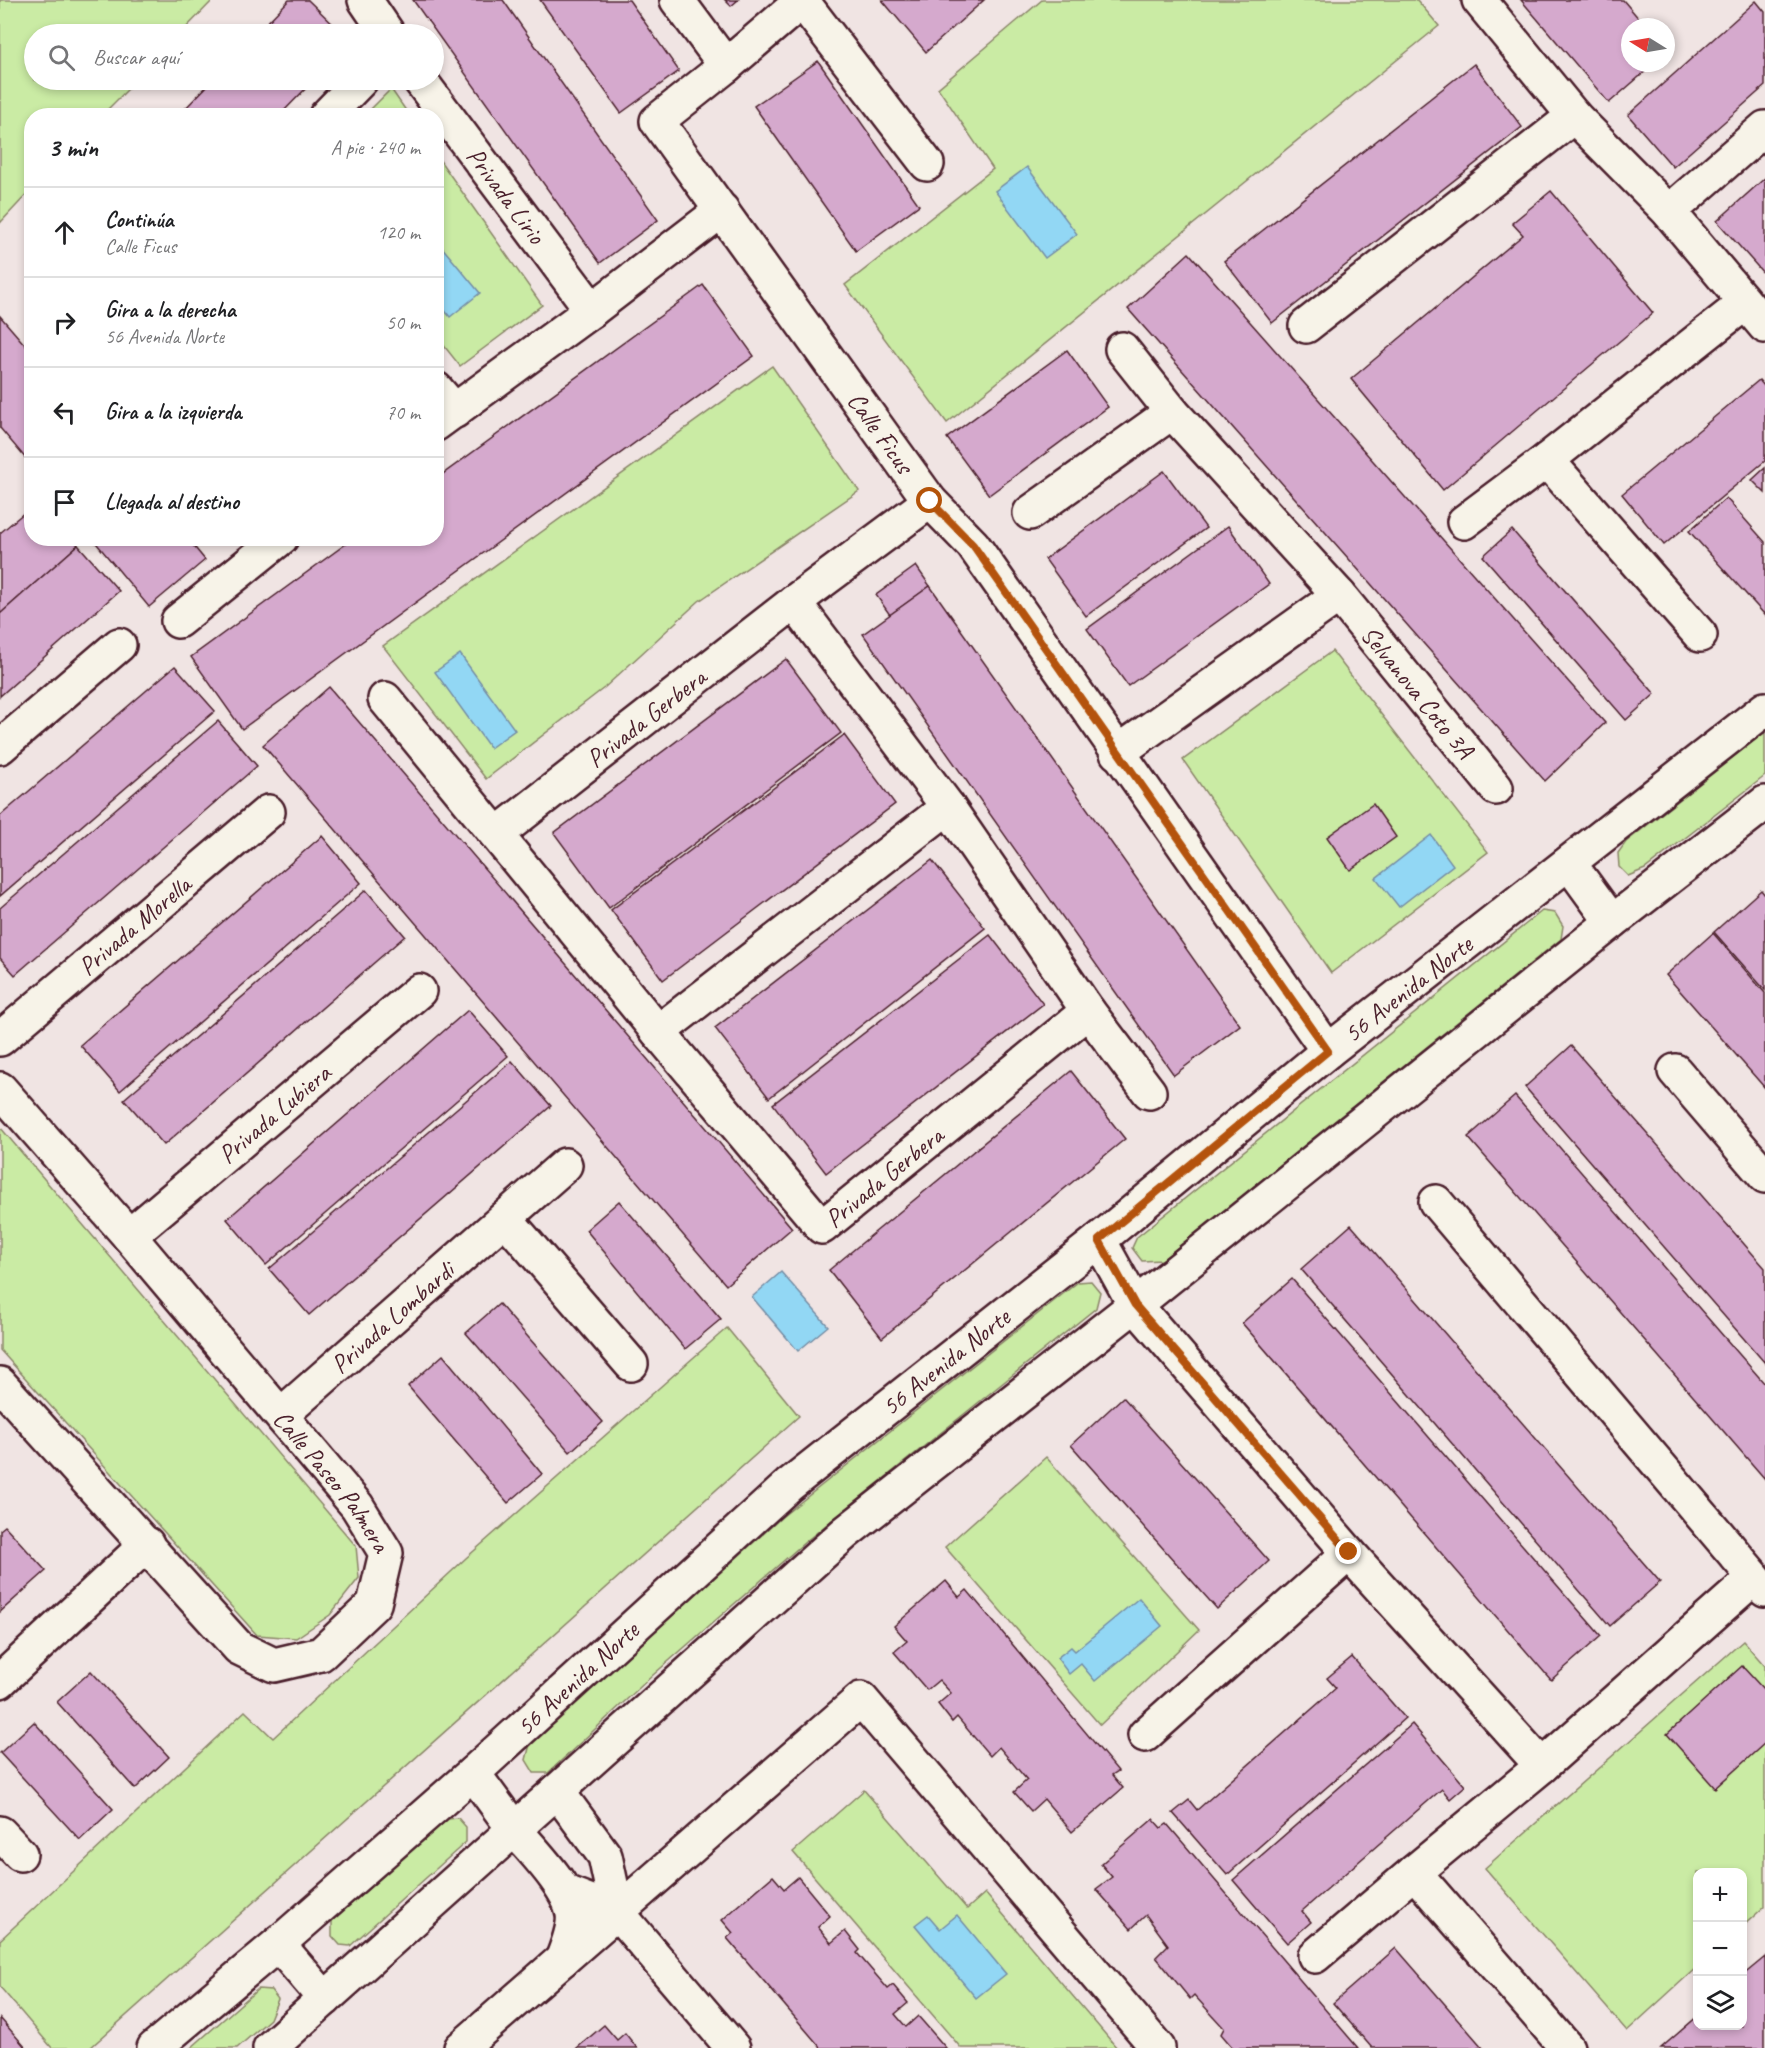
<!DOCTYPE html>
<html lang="es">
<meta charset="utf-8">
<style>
:root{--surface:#fff;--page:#f2f2f2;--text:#202124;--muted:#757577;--line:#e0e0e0}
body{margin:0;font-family:Caveat,sans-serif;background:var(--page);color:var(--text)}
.controls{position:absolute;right:18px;bottom:18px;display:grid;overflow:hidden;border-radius:12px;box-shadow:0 3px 9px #0003}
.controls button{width:54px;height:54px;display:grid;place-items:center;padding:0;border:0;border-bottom:2px solid var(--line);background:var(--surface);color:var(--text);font:30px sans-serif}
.compass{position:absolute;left:1621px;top:18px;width:54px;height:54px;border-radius:50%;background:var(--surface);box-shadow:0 3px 9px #0003;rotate:281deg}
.stop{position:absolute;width:18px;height:18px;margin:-14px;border:4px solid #b45309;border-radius:50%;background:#fff}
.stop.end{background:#b45309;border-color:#fff;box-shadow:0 2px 6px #0008}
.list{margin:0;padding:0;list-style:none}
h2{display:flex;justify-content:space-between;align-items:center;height:78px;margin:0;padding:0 24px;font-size:26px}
h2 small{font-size:20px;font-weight:400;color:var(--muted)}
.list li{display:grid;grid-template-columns:39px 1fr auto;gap:18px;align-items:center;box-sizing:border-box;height:90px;padding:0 24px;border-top:2px solid var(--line)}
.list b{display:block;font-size:22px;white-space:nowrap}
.list p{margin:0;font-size:20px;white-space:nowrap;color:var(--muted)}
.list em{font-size:20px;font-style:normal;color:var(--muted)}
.icon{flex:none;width:33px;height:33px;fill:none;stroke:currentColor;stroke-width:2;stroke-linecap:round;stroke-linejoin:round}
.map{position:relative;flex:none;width:1765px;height:2048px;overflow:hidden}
.search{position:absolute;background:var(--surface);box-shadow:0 3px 9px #0003;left:24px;top:24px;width:420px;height:66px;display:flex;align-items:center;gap:15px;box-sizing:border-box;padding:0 21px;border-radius:33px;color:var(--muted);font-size:22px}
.panel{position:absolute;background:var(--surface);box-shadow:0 3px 9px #0003;left:24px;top:108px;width:420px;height:438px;border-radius:24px}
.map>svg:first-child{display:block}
</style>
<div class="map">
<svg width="1765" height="2048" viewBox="0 0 1765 2048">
<rect width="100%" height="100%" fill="#f0e4e3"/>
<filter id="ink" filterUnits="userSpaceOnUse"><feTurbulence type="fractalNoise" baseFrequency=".0167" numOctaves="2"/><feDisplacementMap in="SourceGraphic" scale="12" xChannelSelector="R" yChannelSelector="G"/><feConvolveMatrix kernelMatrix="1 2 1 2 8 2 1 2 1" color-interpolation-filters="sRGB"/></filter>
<g filter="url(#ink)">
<!-- green -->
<g fill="#caeba4" stroke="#8a8568" stroke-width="1.5">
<polygon points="0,0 213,0 180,34 34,34 34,80 137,80 102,115 32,116 31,190 0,223"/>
<polygon points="1042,0 1417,0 1439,26 947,423 845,285 993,169 938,88"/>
<polygon points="391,89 409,115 365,115"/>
<polygon points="436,155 542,305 460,366 437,337"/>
<polygon points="772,366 859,491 699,601 604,688 486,779 383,646"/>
<polygon points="1332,651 1488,852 1331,973 1183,760"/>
<polygon points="1765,732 1765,776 1645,869 1628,876 1619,867 1618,853 1626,842"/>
<polygon points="1542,911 1555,913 1563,926 1561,939 1162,1260 1142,1261 1132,1248 1137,1237"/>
<polygon points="0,1127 356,1546 359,1578 330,1615 296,1638 257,1635 0,1350"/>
<polygon points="1091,1281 1100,1292 1096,1308 805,1542 653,1675 548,1773 534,1773 526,1760 530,1744 783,1516 1078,1282"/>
<polygon points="727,1328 799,1416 90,2048 52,2048 0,1987 0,1940 245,1711 273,1738 466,1558"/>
<polygon points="1046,1457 1199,1630 1100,1725 945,1547"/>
<polygon points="1743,1641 1765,1666 1765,1906 1743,1926 1742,1872 1698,1872 1697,1967 1627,2031 1485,1868"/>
<polygon points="864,1790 967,1909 985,1893 1117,2048 961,2048 793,1852"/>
<polygon points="458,1818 466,1827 466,1842 350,1946 340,1945 332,1936 332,1921 448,1819"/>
<polygon points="258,1989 271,1990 278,1999 270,2019 237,2048 191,2048"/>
</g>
<!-- water -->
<g fill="#92d7f4" stroke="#758da4" stroke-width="1.5">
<polygon points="1027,167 1077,234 1045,258 995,191"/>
<polygon points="436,240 480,293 450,317 437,301"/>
<polygon points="460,654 515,730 490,748 435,672"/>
<polygon points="1431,835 1453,865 1399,907 1376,878"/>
<polygon points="781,1272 828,1326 798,1351 752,1297"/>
<polygon points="1139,1598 1162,1626 1095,1681 1081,1664 1069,1674 1057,1658 1071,1647 1075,1651"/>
<polygon points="928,1915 940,1929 957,1915 1006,1974 976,1998 915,1925"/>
</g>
<!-- building -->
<g fill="#d5a9cd" stroke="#4a1f2b" stroke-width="1.5">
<polygon points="289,0 308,0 343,34 256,34"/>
<polygon points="413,0 503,0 658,220 600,263"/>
<polygon points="540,0 629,0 679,71 621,113"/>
<polygon points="725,0 738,0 731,6"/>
<polygon points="882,0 984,0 926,52"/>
<polygon points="1521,0 1623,0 1646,27 1630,27 1630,63 1655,63 1609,103"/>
<polygon points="1756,1 1765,12 1765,86 1673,167 1628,115"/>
<polygon points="818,61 919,205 856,251 754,106"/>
<polygon points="1474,64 1522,127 1272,323 1224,261"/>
<polygon points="213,80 314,80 279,116 178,116"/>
<polygon points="1765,178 1765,275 1717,221"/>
<polygon points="1551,191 1653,313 1443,490 1351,379 1523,235 1512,223"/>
<polygon points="1189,253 1605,723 1545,781 1128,309"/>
<polygon points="703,285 754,356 242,729 191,657 354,538 436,538 436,479"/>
<polygon points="0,316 32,353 32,466 0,428"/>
<polygon points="1067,350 1108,407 989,495 947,438"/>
<polygon points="1759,380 1765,387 1765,461 1664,545 1622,494"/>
<polygon points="1765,468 1765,493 1752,480"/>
<polygon points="1164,471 1206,528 1086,616 1045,559"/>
<polygon points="1726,498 1765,542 1765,615 1689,531"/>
<polygon points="32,506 32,538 73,538 78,545 0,614 0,533"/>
<polygon points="1228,526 1269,584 1128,686 1087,629"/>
<polygon points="1512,530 1655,694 1626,720 1483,556"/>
<polygon points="92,538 187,538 205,560 149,607"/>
<polygon points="78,545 119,591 0,696 0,614"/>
<polygon points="916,566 930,586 890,615 876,595"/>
<polygon points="930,586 1240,1025 1174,1075 863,634"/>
<polygon points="786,659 841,733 609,908 554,833"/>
<polygon points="175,666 215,711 0,896 0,816"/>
<polygon points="329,687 792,1228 726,1285 263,745"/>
<polygon points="218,721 257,766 15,975 0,958 0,908"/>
<polygon points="844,735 895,804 663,980 611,910"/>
<polygon points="1373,804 1396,837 1350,870 1327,837"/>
<polygon points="322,836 361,883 120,1091 80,1045"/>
<polygon points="932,860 985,928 769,1098 715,1028"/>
<polygon points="366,890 405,936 164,1145 124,1099"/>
<polygon points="1761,890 1765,895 1765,990 1714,932"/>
<polygon points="1713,933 1765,993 1765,1088 1666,975"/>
<polygon points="990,935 1043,1004 826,1173 773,1104"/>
<polygon points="468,1010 508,1056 266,1265 227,1219"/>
<polygon points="1571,1046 1765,1268 1765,1363 1525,1087"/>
<polygon points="512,1061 551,1106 309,1315 269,1269"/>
<polygon points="1071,1071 1125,1139 882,1338 829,1270"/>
<polygon points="1515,1096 1765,1384 1765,1479 1468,1137"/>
<polygon points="619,1201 721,1319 685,1349 586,1230"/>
<polygon points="1351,1225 1660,1582 1610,1626 1301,1269"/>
<polygon points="1292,1279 1601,1636 1551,1680 1242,1323"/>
<polygon points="499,1304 603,1422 570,1452 466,1333"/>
<polygon points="443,1355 542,1474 508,1503 408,1386"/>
<polygon points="1123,1397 1269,1561 1217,1609 1071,1445"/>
<polygon points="5,1526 46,1571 0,1612 0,1530"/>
<polygon points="946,1581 959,1597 967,1590 1118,1771 1112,1775 1123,1788 1072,1832 1044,1799 1031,1811 1014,1792 1027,1780 999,1747 990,1756 957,1717 952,1722 938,1704 951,1693 939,1680 927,1690 894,1652 907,1641 894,1626"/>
<polygon points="1352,1657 1405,1718 1227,1875 1173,1813 1189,1800 1197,1810 1336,1688 1327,1678"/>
<polygon points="1742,1666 1765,1691 1765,1743 1715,1788 1667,1734"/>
<polygon points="91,1671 169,1757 135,1789 57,1702"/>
<polygon points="34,1722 113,1809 80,1840 0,1753"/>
<polygon points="1412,1724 1465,1786 1450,1799 1442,1789 1302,1911 1311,1922 1287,1943 1233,1880"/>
<polygon points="1153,1819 1161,1828 1167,1824 1358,2048 1233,2048 1221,2034 1224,2028 1194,1995 1190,1999 1156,1957 1168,1945 1146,1915 1131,1929 1096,1889 1112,1877 1101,1864"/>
<polygon points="773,1876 784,1889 798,1877 830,1916 818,1927 831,1943 845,1931 860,1950 857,1953 888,1989 893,1985 908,2003 895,2014 906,2027 918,2016 946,2048 821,2048 727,1938 733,1933 722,1920"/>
<polygon points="1396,1948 1483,2048 1372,2048 1333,2003"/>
<polygon points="1765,1957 1765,2048 1661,2048 1698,2016 1698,2026 1742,2026 1742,1976"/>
<polygon points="0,2018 26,2048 0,2048"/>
<polygon points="604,2025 617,2040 625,2033 637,2048 577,2048"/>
</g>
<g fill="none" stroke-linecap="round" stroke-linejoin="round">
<!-- minor casing -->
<g stroke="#4a1f2b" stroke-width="38">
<g id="minor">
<polyline points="365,0 388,34"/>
<polyline points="677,0 726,66"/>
<path id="s1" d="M803,0L726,66L657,121L930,501L973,545L1328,1051"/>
<polyline points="1479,0 1574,116 1669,212 1765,326"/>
<polyline points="802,1 927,164"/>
<path id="s2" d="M420,80L592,310"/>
<polyline points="326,116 361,80"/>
<polyline points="1669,212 1765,128"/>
<polyline points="1306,326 1574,116"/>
<path id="s3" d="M1122,349L1172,412L1339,595L1496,788"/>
<polyline points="436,389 455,411"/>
<polyline points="436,424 592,310 722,210"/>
<polyline points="1547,460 1700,635"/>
<polyline points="1030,513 1172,412"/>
<polyline points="1464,522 1547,460 1745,303"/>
<polyline points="794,602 948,807 1088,1011 1149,1092"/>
<polyline points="178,621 281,538"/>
<path id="s4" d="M385,699L658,1032L822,1227L1088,1011"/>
<polyline points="0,747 119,645"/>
<polyline points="1117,753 1339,595"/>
<path id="s5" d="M497,834L794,602L930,501"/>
<polyline points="658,1032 948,807"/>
<path id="s6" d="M0,1039L268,812"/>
<polyline points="1675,1071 1765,1176"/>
<path id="s7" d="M0,1089L129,1236L357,1506L386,1553L374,1604L321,1654L274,1665L239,1648L0,1384"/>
<polyline points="1436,1202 1765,1590"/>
<polyline points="505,1218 631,1364"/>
<path id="s8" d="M129,1236L419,991"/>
<polyline points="1135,1305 1349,1553 1542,1766"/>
<path id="s9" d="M281,1415L565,1165"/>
<polyline points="0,1681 147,1544"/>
<polyline points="1145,1735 1349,1553"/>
<polyline points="557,1791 605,1856 617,1912"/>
<path d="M514,1829C532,1850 569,1887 573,1914C575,1928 567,1947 562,1960"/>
<polyline points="0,1833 20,1854"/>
<polyline points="565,1892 617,1912 733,2048"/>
<polyline points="1315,1956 1414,1872"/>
<polyline points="461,2048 861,1699 1158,2048"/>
<polyline points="1567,2048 1414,1872 1542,1766 1754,1578"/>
</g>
</g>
<!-- secondary casing -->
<g stroke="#4a1f2b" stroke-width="38">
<g id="secondary">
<polyline points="1569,863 1612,922"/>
<polyline points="1099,1240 1135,1305"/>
<polyline points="473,1773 514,1829"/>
<polyline points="278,1944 325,1999"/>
<path id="s10" d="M154,2048L278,1944L473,1773L789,1485L1099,1240L1328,1051L1765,709"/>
<polyline points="270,2048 845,1533 1135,1305 1612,922 1765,803"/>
</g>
</g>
<!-- minor -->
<use href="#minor" stroke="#f7f3e8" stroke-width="33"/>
<!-- secondary -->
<use href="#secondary" stroke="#f7f3e8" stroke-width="33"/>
</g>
</g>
<g fill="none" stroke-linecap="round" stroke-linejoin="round" filter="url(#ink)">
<!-- route -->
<polyline stroke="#b45309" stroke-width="8" points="930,501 973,545 1328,1051 1099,1240 1135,1305 1349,1552"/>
</g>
<g text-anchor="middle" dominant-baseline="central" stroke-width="6" stroke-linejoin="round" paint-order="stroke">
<!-- street labels -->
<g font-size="26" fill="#4a1f2b" stroke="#f7f3e8">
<text stroke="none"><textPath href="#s2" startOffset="144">Privada Lirio</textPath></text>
<text stroke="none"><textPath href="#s1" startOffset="573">Calle Ficus</textPath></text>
<text stroke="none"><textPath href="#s3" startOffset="453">Selvanova Coto 3A</textPath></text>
<text stroke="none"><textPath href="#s5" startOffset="189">Privada Gerbera</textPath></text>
<text stroke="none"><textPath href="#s6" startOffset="176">Privada Morella</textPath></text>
<text stroke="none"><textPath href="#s10" startOffset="1642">56 Avenida Norte</textPath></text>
<text stroke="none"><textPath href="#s8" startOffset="190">Privada Lubiera</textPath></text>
<text stroke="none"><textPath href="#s4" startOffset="765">Privada Gerbera</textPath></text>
<text stroke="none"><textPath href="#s9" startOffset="148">Privada Lombardi</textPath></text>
<text stroke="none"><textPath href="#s10" startOffset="1048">56 Avenida Norte</textPath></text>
<text stroke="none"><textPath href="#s7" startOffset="514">Calle Paseo Palmera</textPath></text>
<text stroke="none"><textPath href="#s10" startOffset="562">56 Avenida Norte</textPath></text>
</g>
</g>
</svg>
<div class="controls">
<button>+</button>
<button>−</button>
<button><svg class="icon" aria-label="layers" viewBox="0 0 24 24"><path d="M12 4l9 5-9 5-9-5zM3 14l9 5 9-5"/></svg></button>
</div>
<svg class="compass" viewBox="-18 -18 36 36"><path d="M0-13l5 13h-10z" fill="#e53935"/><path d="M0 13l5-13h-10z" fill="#757577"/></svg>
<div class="stop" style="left:930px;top:501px"></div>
<div class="stop end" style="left:1349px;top:1552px"></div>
<div class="search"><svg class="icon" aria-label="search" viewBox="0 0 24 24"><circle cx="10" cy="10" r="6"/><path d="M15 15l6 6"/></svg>Buscar aquí</div>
<section class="panel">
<h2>3 min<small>A pie · 240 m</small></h2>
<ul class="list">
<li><svg class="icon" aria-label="ahead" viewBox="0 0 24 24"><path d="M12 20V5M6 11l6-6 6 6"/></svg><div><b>Continúa</b><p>Calle Ficus</p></div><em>120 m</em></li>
<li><svg class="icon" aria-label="right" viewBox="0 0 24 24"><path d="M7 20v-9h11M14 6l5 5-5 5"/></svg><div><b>Gira a la derecha</b><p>56 Avenida Norte</p></div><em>50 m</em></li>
<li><svg class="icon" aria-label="left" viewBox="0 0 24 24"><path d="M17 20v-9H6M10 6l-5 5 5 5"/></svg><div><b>Gira a la izquierda</b></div><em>70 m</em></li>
<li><svg class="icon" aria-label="arrive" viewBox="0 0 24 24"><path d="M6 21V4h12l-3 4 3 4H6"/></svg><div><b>Llegada al destino</b></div></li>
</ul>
</section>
</div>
